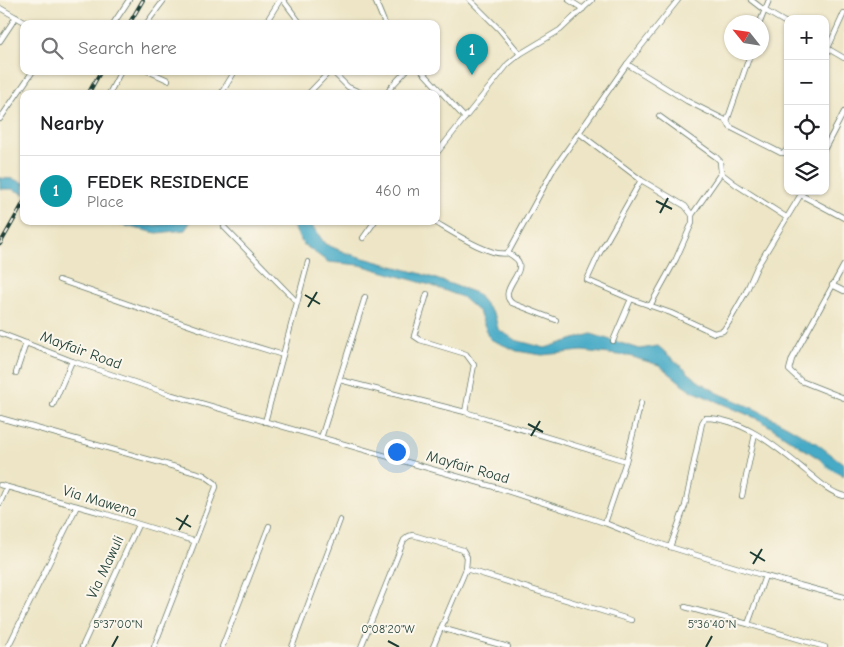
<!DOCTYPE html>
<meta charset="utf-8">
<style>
:root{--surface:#fff;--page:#f2f2f2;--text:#202124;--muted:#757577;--line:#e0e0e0;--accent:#d1495b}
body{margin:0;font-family:"Comic Neue",sans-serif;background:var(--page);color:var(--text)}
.controls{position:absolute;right:15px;top:15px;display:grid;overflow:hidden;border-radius:10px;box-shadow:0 1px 4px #0004}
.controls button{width:45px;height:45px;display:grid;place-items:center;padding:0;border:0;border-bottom:1px solid var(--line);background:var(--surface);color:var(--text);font:25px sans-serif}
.compass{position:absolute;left:724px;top:15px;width:45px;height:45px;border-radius:50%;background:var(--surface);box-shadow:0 1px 4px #0004;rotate:300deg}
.you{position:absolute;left:396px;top:451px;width:18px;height:18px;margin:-12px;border:4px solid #fff;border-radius:50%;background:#1a73e8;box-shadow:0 0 0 8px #1a73e833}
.badge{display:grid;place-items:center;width:32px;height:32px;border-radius:50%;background:var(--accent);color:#fff;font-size:16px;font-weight:700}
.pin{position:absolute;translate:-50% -41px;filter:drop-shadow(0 1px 2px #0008)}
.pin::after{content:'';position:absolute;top:26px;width:18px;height:15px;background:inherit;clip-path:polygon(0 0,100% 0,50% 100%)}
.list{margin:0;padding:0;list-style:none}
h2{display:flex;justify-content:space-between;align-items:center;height:65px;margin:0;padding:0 20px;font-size:21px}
h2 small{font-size:16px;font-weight:400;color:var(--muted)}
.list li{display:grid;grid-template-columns:32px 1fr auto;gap:15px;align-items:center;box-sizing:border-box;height:70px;padding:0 20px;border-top:1px solid var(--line)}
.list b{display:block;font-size:19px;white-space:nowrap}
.list p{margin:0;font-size:16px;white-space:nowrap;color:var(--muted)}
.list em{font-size:16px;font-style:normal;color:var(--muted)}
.icon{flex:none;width:28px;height:28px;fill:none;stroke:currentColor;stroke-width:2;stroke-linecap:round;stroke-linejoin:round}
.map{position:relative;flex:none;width:844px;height:647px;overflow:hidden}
.search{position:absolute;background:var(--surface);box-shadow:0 1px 4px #0004;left:20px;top:20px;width:420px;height:55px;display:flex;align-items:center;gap:12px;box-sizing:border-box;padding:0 18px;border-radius:10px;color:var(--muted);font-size:19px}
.panel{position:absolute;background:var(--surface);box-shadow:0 1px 4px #0004;left:20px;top:90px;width:420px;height:135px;border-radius:10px}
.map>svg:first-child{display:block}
</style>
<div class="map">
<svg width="844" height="647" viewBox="0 0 844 647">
<rect width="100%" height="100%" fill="#fbf7ec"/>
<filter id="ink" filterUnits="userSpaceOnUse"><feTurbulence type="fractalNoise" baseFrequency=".02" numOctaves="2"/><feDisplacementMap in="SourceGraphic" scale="10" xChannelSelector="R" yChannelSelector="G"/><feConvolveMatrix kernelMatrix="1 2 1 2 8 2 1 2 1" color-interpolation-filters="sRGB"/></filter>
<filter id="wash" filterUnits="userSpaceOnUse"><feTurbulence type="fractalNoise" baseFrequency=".0096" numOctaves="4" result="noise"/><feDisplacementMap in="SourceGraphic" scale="20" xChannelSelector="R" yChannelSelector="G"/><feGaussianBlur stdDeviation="1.12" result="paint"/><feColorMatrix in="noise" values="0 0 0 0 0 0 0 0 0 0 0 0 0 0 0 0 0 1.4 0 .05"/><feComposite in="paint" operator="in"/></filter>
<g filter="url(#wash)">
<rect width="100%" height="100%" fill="#ede5c5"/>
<!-- water -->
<g fill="#47aac6" stroke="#33747d">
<polygon points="0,178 13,179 24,183 24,194 12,189 0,189"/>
<polygon points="103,221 131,221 147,226 166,224 168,221 191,221 185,230 157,233"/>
<polygon points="290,221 309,221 325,244 349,254 422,274 476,293 495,316 498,329 515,340 545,348 591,334 640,349 658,346 698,381 718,393 757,410 789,427 816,443 844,464 844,477 824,462 760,420 690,390 659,365 629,356 582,351 542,355 517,351 490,339 479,312 462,297 430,285 360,265 328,262 303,244"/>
</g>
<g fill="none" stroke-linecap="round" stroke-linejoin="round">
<!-- stream -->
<polyline stroke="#47aac6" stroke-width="2" points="822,459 827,466 837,472"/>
</g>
</g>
<g filter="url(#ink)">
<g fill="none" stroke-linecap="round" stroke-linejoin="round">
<!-- street casing -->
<g stroke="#677867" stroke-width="6">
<g id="street">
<polyline points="283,0 301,24"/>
<polyline points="375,0 385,24"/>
<polyline points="470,0 500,30 520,54"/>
<polyline points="569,0 583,9"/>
<polyline points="751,0 764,10 788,24"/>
<polyline points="0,8 28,24"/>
<polyline points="760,22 769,0"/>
<polyline points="113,24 129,0"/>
<polyline points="146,24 164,0"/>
<polyline points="265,24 280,0"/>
<polyline points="0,41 16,17"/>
<polyline points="825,47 844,58"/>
<polyline points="828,48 844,13"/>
<polyline points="751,52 727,121 730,127 781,153 784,153 788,148"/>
<polyline points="627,64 687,101 727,121"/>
<polyline points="148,71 168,80"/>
<polyline points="332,71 348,87 364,94"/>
<polyline points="422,71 465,118"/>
<polyline points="109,94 121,71"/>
<polyline points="221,94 235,71"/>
<polyline points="308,94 330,71"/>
<polyline points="387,94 391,87 406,71"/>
<polyline points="0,119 33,71"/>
<polyline points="579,133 641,180 685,206 692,215"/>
<polyline points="825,148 844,112"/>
<polyline points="436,154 508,64 520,54 560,30 592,0"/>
<polyline points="721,173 735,184 786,217"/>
<polyline points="641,180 598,256 587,280 631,299 671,313 714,333 723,331 729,322 746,292 757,267 803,191"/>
<polyline points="801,195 844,218"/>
<path d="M433,221C449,230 491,258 508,253C511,255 516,258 518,261C526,273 497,291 512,303L556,320"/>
<polyline points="224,227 297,302"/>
<polyline points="363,238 375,221"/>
<polyline points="508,253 553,170 627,64 678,0"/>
<polyline points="844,265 792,359 789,370 801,381 844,398"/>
<polyline points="59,280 205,331 283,355"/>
<polyline points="832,285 844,291"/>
<polyline points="427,294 414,336 420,340 466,354 474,365 465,412"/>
<polyline points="650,306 676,259 692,223 692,215 721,173 720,161 716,157 659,116"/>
<polyline points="0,333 72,361 172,395 498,488 605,523 637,536 670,547 765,576 844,597"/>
<polyline points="613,341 631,299"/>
<polyline points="16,373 26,343"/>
<polyline points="340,380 465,412 626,461"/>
<polyline points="53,405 72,361"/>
<polyline points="0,418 204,475 215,483 216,487 154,647"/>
<polyline points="265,422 308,262"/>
<polyline points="321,438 365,297"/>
<polyline points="0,485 106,514 194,541"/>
<polyline points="742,496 755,434"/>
<polyline points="0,503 7,487"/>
<polyline points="605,523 626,461 641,403"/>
<path d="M670,547L685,506L702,423L705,418C743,418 778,448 806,471C818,481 829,492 844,496"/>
<polyline points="466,569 631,620"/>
<polyline points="685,607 748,624 825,647"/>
<polyline points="748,624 765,576"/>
<polyline points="441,628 508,647"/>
<polyline points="8,647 77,506"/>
<polyline points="82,647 138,525"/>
<polyline points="222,647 269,526"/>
<polyline points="292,647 340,520"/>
<polyline points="361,647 404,540 409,536 413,535 463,550 467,557 466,569 433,647"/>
</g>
</g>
<!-- street -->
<use href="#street" stroke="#fff" stroke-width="4.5"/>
<!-- rail casing -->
<g stroke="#1f3d34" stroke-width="4">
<g id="rail">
<polyline points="129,24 143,0"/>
<polyline points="88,94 101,71"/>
<polyline points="0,244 24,202"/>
</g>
</g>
<!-- rail -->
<use href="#rail" stroke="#fbf7ec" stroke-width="2" stroke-dasharray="5.5" stroke-linecap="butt"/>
</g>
</g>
<!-- ticks -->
<path fill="none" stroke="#1f3d34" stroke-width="2" d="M656,201L672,209M660,213L668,198M305,295L320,304M308,307L317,292M528,424L543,432M531,436L540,421M176,518L191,527M179,530L188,515M750,552L765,561M753,564L762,549M388,641L399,647M112,647L118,636M706,647L712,636"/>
<g text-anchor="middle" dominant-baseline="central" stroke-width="4" stroke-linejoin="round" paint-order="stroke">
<!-- street labels -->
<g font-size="15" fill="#1f3d34" stroke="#fbf7ec">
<text transform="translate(81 350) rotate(20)">Mayfair Road</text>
<text transform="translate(468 467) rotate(16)">Mayfair Road</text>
<text transform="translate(100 501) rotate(17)">Via Mawena</text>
<text transform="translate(105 567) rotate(-65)">Via Mawuli</text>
</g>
</g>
<g font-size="12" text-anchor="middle" fill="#1f3d34" stroke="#fbf7ec" stroke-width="4" stroke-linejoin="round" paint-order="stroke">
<text x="118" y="628">5°37'00"N</text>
<text x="712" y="628">5°36'40"N</text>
<text x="388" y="633">0°08'20"W</text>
</g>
</svg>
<div class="controls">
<button>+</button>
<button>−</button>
<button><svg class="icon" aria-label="locate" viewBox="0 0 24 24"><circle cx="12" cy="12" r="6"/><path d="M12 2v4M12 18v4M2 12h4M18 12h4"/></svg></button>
<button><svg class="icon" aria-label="layers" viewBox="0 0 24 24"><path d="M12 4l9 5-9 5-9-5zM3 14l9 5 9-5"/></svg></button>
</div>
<svg class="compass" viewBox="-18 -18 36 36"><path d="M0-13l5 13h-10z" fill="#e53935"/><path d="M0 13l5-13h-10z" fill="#757577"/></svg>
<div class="you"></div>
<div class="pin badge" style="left:472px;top:75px;background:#0f9aa8">1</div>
<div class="search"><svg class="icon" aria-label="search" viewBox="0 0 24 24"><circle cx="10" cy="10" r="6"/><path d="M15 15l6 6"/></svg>Search here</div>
<section class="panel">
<h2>Nearby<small></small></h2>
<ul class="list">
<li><span class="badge" style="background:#0f9aa8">1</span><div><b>FEDEK RESIDENCE</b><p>Place</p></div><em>460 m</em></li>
</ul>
</section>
</div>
